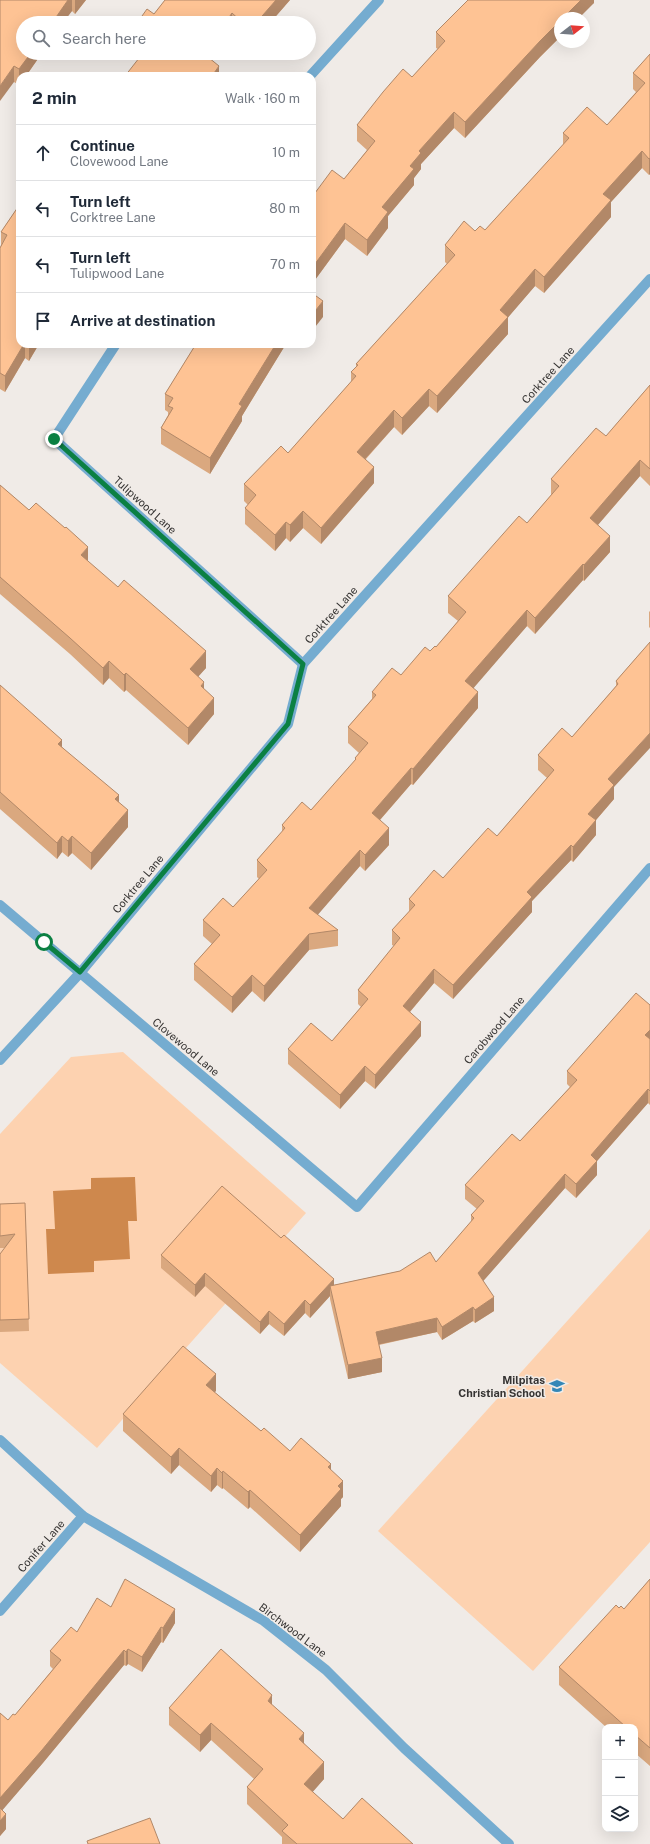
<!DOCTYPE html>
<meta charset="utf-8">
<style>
:root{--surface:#fff;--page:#f2f2f3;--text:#1f2937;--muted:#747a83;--line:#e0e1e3}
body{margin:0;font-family:"Public Sans",sans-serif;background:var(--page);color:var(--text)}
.controls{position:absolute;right:12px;bottom:12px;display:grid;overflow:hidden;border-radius:8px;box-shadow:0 4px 16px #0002}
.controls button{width:36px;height:36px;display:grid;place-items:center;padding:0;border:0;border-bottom:1px solid var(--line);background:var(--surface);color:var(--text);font:20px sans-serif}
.compass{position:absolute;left:554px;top:12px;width:36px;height:36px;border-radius:50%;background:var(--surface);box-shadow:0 4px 16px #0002;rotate:73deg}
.stop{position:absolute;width:12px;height:12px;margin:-9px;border:3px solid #0b8043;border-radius:50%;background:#fff}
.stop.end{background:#0b8043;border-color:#fff;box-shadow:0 1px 4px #0008}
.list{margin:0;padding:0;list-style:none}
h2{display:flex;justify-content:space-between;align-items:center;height:52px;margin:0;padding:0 16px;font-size:17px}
h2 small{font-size:13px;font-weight:400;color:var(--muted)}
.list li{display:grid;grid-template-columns:26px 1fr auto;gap:12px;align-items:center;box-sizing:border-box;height:56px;padding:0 16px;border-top:1px solid var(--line)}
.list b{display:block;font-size:15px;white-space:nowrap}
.list p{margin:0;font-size:13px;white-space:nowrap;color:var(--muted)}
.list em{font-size:13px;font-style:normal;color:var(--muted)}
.icon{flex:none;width:22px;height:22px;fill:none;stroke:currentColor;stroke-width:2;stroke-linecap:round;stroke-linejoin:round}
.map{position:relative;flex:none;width:650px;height:1844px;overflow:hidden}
.search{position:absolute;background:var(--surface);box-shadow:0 4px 16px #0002;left:16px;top:16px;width:300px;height:44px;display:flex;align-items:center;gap:10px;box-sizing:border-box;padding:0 14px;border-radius:22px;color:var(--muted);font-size:15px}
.panel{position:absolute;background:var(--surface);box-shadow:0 4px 16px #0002;left:16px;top:72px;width:300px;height:276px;border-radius:12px}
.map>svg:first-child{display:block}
</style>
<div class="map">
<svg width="650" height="1844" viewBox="0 0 650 1844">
<rect width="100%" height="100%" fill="#f0ebe7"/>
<!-- green -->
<g fill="#fdd2b0">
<polygon points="123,1052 306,1213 97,1448 0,1363 0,1134 71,1057"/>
<polygon points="650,1229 650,1542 533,1671 378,1531"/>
</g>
<!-- water -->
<polygon fill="#ce884d" points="135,1177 137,1221 128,1221 130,1259 94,1261 94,1272 48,1274 46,1229 55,1229 53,1191 91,1189 91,1178"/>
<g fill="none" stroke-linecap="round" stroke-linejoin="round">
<!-- street -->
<g stroke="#75acd0" stroke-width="10">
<polyline points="310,76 379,0"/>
<polyline points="116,344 54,439 303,664"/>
<polyline points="0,905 357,1207 650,868"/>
<polyline points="0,1060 80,973 288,724 303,664 650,279"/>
<polyline points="0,1440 83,1516 264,1621 326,1670 404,1748 509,1844"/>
<polyline points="0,1611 83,1516"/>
</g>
</g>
<!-- wall -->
<g fill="#daa87f">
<polygon points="0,0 86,0 75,14 72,11 23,53 42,53 26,76 20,76 19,85 14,82"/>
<polygon points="165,0 290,0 270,23 137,23 154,14"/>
<polygon points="594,0 594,3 560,18 560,37 540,57 465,138 454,128 421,164 421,169 414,178 414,185 388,216 388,228 367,256 345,239 312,284 312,197 344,179 367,150 357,141 357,125 412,77 438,49 436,48 436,32"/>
<polygon points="132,53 215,53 210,59 219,76 139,58"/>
<polygon points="650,54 650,174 649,175 642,168 611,202 611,217 544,293 535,286 508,317 508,334 437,413 429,406 402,435 394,427 366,459 374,483 321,544 303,528 290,542 286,538 275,551 245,524 245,508 248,505 244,501 244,484 288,453 351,382 351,372 356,367 356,364 447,264 445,262 445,245 475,231 485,230 563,145 563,133 607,125 636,92 633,89 633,73"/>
<polygon points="20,204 20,344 39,344 29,361 25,358 5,392 0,389 0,248 1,245 1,232"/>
<polygon points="196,344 286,344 242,416 242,421 210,474 161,444 161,428 168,415 168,412 165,410 165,394"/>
<polygon points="650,385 650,486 640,476 598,525 610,552 584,581 583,580 535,634 527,626 473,688 478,708 413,785 411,784 380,820 389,845 365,871 360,866 317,915 338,930 338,946 309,950 264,1002 252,991 232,1013 194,980 194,964 212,944 203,936 203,920 233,907 259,879 257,877 257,860 282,832 282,825 311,810 355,761 355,758 359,753 348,743 348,727 372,699 372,692 401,675 430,651 436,647 458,621 448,613 448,596 527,523 551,495 551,479 606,436"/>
<polygon points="0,485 88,562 206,668 198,676 204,689 214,714 188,745 126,690 124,692 109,678 103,685 70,654 0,594"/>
<polygon points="650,611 650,628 649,627 649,612"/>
<polygon points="650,642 614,787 614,799 596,820 596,835 573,862 571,860 532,901 532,912 453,999 434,983 410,1012 421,1036 375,1089 365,1081 340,1109 288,1064 288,1049 332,1041 361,1007 358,1004 358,990 394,946 392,945 392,930 409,912 409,899 443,878 497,836 547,778 538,770 538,755 572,737 616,686 616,681"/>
<polygon points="0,685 62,747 119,802 128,827 91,870 72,853 68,857 62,852 57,859 0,809"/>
<polygon points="650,1005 650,1105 648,1103 597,1161 597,1175 576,1198 565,1188 483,1281 494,1311 475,1323 473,1321 442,1340 437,1332 379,1345 382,1372 348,1379 330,1299 330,1296 310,1318 305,1313 284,1336 269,1324 260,1334 205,1286 195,1297 161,1268 161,1255 334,1285 400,1271 436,1262 471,1222 471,1215 477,1209 465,1199 465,1185 520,1141 570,1087 567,1084 567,1071"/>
<polygon points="25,1203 29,1331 0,1332 0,1254 5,1248 0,1248 0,1204"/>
<polygon points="216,1391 214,1392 261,1431 290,1451 331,1470 343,1497 341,1499 341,1506 300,1552 250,1507 248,1509 223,1488 222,1489 217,1485 211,1492 179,1465 171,1474 123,1431 123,1414"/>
<polygon points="650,1579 650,1766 635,1753 635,1727 606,1727 559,1685 559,1667 619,1608 624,1609"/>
<polygon points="111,1607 175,1623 163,1643 161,1642 142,1672 128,1664 126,1666 124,1665 42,1764 2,1810 6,1829 0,1836 0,1713 8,1720 15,1715 53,1669 50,1666 50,1651"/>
<polygon points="272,1705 304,1743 324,1779 312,1792 343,1819 413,1844 282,1844 282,1837 247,1804 247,1787 254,1779 211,1740 200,1752 169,1725 169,1708"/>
</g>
<!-- shaded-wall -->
<g fill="#b28868">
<polygon points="68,0 72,0 72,11 63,23 52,23"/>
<polygon points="75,0 86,0 75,14"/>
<polygon points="276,0 290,0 270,23 256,23"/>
<polygon points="581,0 594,0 594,3 579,18 563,18"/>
<polygon points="232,13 232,23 225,23"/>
<polygon points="560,21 560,37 540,57 465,138 465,122 540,41"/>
<polygon points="31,53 42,53 26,76 20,76 20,84 19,85 19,69"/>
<polygon points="203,53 215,53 203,69"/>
<polygon points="14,66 14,82 0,101 0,86"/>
<polygon points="219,66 219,76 212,76"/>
<polygon points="454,112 454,128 421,164 421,169 414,178 414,185 388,216 388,228 367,256 367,240 382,207 410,166 419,151"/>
<polygon points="642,151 642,168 611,202 611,217 544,293 544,277 603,194"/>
<polygon points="650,158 650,174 649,175 649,159"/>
<polygon points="345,223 345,239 312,284 312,268"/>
<polygon points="535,269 535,286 505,321 508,317 508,334 437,413 437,396 500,310"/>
<polygon points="323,301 323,317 312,331 312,315"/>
<polygon points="24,344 25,344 25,358 5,392 5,376"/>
<polygon points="30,344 39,344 29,361 29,345"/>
<polygon points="276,344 286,344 242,416 242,421 210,474 210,458 239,404"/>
<polygon points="429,389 429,406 402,435 402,418"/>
<polygon points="394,410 394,427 357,468 357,452"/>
<polygon points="640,460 640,476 590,534 590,518"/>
<polygon points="374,467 374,483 321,544 321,528"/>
<polygon points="303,511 303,528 290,542 290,525"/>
<polygon points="286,522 286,538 275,551 275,535"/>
<polygon points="610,536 610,552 584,581 584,565"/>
<polygon points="88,547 88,564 81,555"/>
<polygon points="583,564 583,580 535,634 535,618"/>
<polygon points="527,610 527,626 465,698 465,681"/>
<polygon points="206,651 206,668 190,686 190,669"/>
<polygon points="109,661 109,678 103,685 103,668"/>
<polygon points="126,673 126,690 124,692 124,675"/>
<polygon points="204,682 204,698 201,686"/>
<polygon points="478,692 478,708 413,785 413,769"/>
<polygon points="214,698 214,714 188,745 188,728"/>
<polygon points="650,733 650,748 614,787 614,799 596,820 596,835 573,862 573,847 588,814 608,779"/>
<polygon points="62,740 62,756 58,744"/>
<polygon points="411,768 411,784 372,829 372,813"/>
<polygon points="119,795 119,812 115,799"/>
<polygon points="128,810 128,827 91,870 91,853"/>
<polygon points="389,828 389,845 365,871 365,855"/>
<polygon points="62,836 62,852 57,859 57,843"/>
<polygon points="72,836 72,853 68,857 68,841"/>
<polygon points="571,845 571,860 532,901 532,912 453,999 453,985 527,892"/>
<polygon points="360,850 360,866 309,925 309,908"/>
<polygon points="309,934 309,950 264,1002 264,986"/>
<polygon points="434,969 434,983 403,1020 403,1006"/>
<polygon points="252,975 252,991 232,1013 232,997"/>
<polygon points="421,1022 421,1036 375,1089 375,1075"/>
<polygon points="650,1030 650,1044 645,1035"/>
<polygon points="365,1066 365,1081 340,1109 340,1095"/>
<polygon points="648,1089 648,1103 597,1161 597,1175 576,1198 576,1184 591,1155"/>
<polygon points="565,1174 565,1188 478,1287 478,1273"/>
<polygon points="205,1273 205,1286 195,1297 195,1285"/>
<polygon points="334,1279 334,1292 330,1286 330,1296 310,1318 310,1305"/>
<polygon points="494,1297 494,1311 475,1323 475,1310"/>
<polygon points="305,1300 305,1313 284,1336 284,1324"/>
<polygon points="473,1307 473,1321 442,1340 442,1327"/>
<polygon points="269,1311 269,1324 260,1334 260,1322"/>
<polygon points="437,1318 437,1332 376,1345 376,1332"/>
<polygon points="382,1358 382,1372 348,1379 348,1365"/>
<polygon points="216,1374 216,1391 206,1402 206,1385"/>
<polygon points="179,1448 179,1465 171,1474 171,1457"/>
<polygon points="331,1464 331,1480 328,1467"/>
<polygon points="217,1468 217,1485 211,1492 211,1476"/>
<polygon points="223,1471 223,1488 222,1489 222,1473"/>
<polygon points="343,1481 343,1497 341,1499 341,1506 300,1552 300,1535 338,1486"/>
<polygon points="250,1490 250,1507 248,1509 248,1492"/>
<polygon points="175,1609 175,1623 163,1643 163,1628"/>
<polygon points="161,1627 161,1642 142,1672 142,1657"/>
<polygon points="128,1649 128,1664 126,1666 126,1652"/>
<polygon points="124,1650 124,1665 42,1764 0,1813 0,1798"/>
<polygon points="272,1695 272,1713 268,1701"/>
<polygon points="211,1723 211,1740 200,1752 200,1735"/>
<polygon points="304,1733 304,1751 299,1739"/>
<polygon points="324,1762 324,1779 304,1802 304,1784"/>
<polygon points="6,1814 6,1829 0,1836 0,1821"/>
</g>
<!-- building -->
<g fill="#fec394" stroke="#b28868">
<polygon points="0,0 68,0 52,23 23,23 23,53 31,53 19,69 14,66 0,86"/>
<polygon points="165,0 276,0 256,23 243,23 232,13 225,23 137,23 147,9 154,14"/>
<polygon points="468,0 581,0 563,18 560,18 560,21 540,41 465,122 454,112 419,151 421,153 410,166 414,169 382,207 388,212 367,240 345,223 312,268 312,197 332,170 344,179 375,141 357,125 383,92 403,69 412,77 445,41 436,32"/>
<polygon points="143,53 203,53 219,66 212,76 125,76"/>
<polygon points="650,54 650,158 649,159 642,151 603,194 611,200 544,277 535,269 500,310 508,317 437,396 429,389 402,418 394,410 357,452 374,467 321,528 303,511 290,525 286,522 275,535 245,508 256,495 244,484 281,446 288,453 356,376 351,372 358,365 356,364 455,255 445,245 464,221 475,231 480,226 485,230 569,138 563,133 587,107 607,125 645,83 633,73"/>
<polygon points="20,204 20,344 24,344 5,376 0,373 0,248 7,235 1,232"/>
<polygon points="312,293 323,301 312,315"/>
<polygon points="196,344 276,344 239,404 242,406 210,458 161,428 173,408 168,406 173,398 165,394"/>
<polygon points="650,385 650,469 640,460 590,518 610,536 584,565 583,564 535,618 527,610 465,681 478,692 413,769 411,768 372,813 389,828 365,855 360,850 309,908 338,930 309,934 264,986 252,975 232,997 194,964 220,935 203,920 223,898 233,907 267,870 257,860 285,828 282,825 302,802 311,810 356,759 355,758 368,743 348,727 376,695 372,692 392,668 401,675 425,647 430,651 435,646 436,647 466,612 448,596 519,516 527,523 559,486 551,479 596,428 606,436"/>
<polygon points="0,485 29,510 36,503 65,528 66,527 88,547 81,555 118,587 124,580 206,651 190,669 204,682 201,686 214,698 188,728 126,673 124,675 109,661 103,668 70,638 0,577"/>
<polygon points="650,642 650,733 608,779 614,785 588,814 596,820 573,847 571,845 527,892 532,897 453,985 434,969 403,1006 421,1022 375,1075 365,1066 340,1095 288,1049 311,1023 332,1041 368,999 358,990 400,938 392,930 415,905 409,899 434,870 443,878 488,828 497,836 554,770 538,755 562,728 572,737 618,684 616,681"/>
<polygon points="0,685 62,740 58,744 119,795 115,799 128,810 91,853 72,836 68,841 62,836 57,843 0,792"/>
<polygon points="636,993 650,1005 650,1030 645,1035 650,1039 650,1091 648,1089 591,1155 597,1161 576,1184 565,1174 478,1273 494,1297 475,1310 473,1307 442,1327 437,1318 376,1332 382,1358 348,1365 330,1286 400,1271 430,1252 436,1262 474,1218 471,1215 484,1201 465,1185 512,1134 520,1141 577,1080 567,1071"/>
<polygon points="222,1186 281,1238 284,1235 334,1279 310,1305 305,1300 284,1324 269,1311 260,1322 205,1273 195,1285 161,1255"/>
<polygon points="25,1203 29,1319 0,1320 0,1254 15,1234 0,1236 0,1204"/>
<polygon points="183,1346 216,1374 206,1385 261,1431 264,1428 290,1451 301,1438 331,1464 328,1467 343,1481 338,1486 341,1489 300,1535 250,1490 248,1492 223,1471 222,1473 217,1468 211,1476 179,1448 171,1457 123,1414"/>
<polygon points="125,1579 175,1609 163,1628 161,1627 142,1657 128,1649 126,1652 124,1650 42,1750 0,1798 0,1713 8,1720 13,1714 15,1715 61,1660 50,1651 71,1627 77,1632 97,1598 111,1607"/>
<polygon points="650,1579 650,1748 635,1735 635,1727 626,1727 559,1667 616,1605 619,1608 621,1606 624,1609"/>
<polygon points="221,1649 272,1695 268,1701 304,1733 299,1739 324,1762 304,1784 343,1819 362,1798 413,1844 297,1844 282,1831 288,1825 247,1787 263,1769 211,1723 200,1735 169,1708"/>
<polygon points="0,1808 6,1814 0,1821"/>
<polygon points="150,1818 160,1844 88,1844 87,1841"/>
</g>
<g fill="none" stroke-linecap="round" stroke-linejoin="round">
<!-- route -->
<polyline stroke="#0b8043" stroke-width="5" points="44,942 80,972 288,724 303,664 54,439"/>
</g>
<!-- icons -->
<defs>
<g id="school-bare" transform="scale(1.2)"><path d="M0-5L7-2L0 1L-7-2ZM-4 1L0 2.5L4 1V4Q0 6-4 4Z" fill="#3487b7" stroke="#f0ebe7" stroke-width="2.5" paint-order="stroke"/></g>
</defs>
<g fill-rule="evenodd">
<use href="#school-bare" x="557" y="1386"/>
</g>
<g text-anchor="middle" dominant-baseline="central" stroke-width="3" stroke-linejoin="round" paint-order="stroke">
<!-- street labels -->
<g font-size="11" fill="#363433" stroke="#f0ebe7">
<text transform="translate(548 375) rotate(-48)">Corktree Lane</text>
<text transform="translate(145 505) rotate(42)">Tulipwood Lane</text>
<text transform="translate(331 615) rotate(-48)">Corktree Lane</text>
<text transform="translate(138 884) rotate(-50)">Corktree Lane</text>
<text transform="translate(494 1030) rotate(-49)">Carobwood Lane</text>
<text transform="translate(186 1047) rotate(40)">Clovewood Lane</text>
<text transform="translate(41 1546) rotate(-49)">Conifer Lane</text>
<text transform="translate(293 1630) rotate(37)">Birchwood Lane</text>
</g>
<!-- poi labels -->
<g font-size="11" font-weight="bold" fill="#363433" stroke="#f0ebe7" text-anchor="end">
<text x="545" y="1380">Milpitas<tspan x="545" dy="13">Christian School</tspan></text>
</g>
</g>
</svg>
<div class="controls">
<button>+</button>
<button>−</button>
<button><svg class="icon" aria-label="layers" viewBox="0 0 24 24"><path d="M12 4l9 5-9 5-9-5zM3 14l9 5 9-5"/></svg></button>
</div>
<svg class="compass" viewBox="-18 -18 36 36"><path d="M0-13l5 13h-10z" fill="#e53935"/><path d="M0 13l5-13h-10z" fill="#747a83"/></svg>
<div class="stop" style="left:44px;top:942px"></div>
<div class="stop end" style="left:54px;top:439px"></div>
<div class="search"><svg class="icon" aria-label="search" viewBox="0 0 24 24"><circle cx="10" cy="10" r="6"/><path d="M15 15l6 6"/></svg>Search here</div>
<section class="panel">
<h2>2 min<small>Walk · 160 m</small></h2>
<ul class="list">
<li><svg class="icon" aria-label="ahead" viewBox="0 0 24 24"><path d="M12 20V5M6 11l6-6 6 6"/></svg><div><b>Continue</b><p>Clovewood Lane</p></div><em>10 m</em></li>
<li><svg class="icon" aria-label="left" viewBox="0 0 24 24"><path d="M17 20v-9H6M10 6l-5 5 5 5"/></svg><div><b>Turn left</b><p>Corktree Lane</p></div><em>80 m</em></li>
<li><svg class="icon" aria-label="left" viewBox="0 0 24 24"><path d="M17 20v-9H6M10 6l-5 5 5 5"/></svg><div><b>Turn left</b><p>Tulipwood Lane</p></div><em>70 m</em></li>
<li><svg class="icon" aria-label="arrive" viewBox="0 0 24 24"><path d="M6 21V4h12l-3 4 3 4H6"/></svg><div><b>Arrive at destination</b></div></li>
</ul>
</section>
</div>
